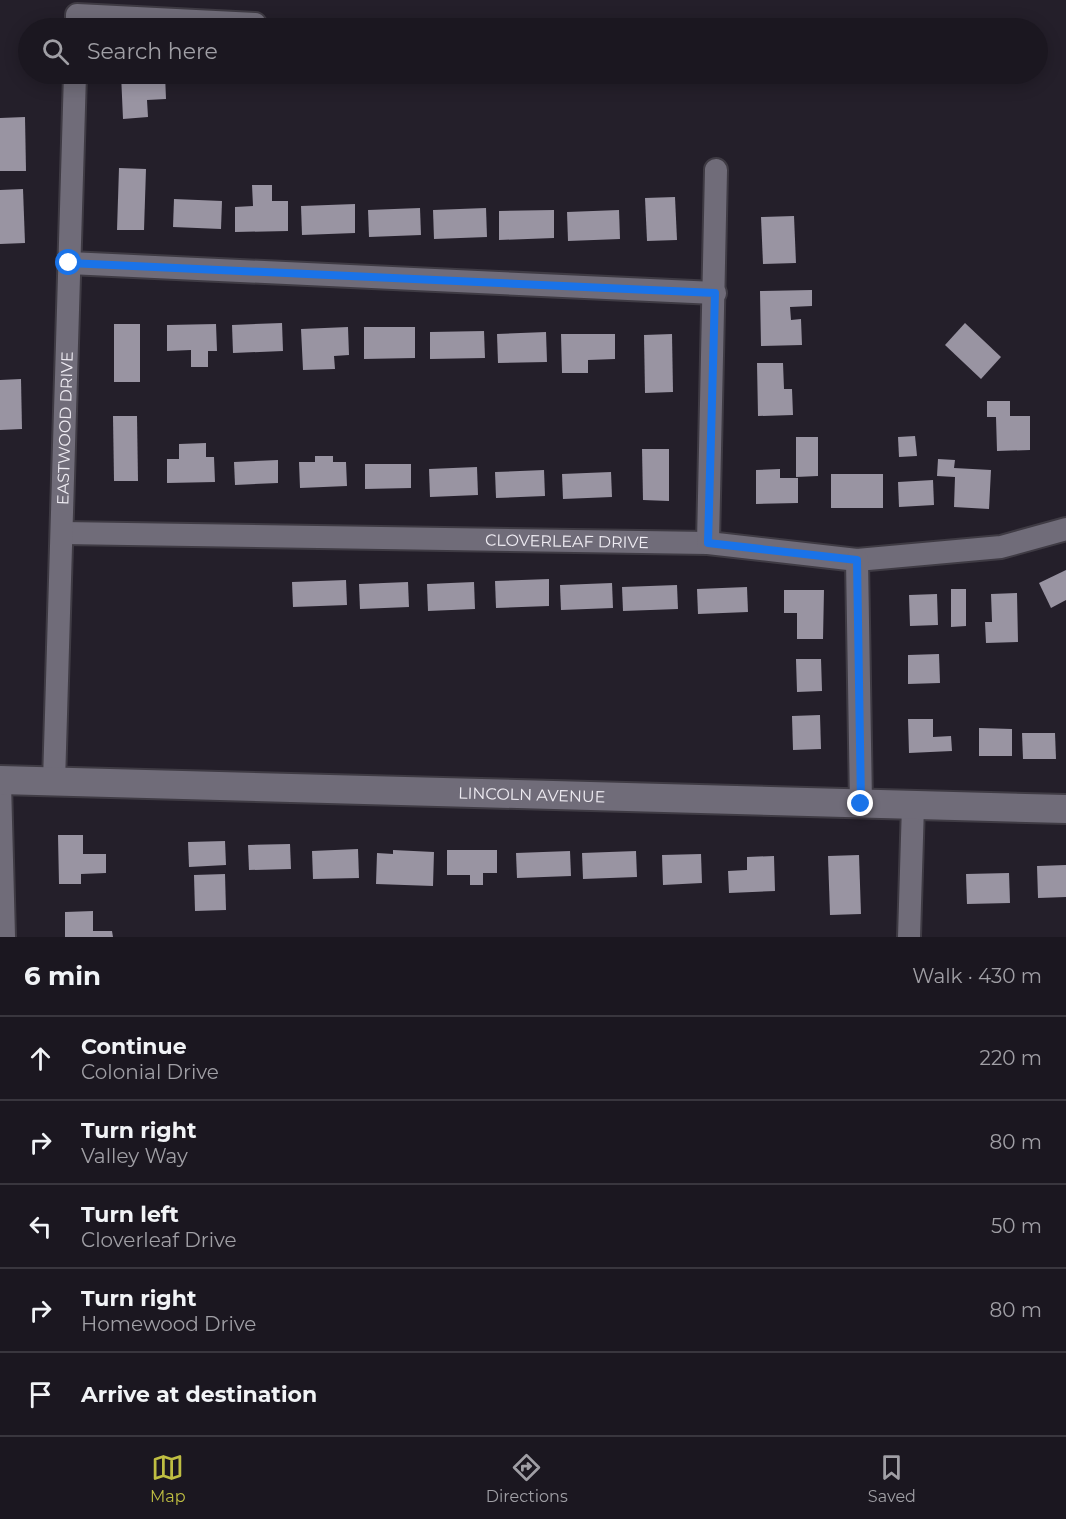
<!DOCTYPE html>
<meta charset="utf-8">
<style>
:root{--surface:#1b1720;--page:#28242d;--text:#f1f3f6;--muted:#a09fa5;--line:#39363e;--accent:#bfbe42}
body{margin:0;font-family:Montserrat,sans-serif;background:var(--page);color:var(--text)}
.stop{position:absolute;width:18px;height:18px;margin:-14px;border:4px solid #1a73e8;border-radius:50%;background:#fff}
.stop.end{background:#1a73e8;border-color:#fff;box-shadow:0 2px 6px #0008}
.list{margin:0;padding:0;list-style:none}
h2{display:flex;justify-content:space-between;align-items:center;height:78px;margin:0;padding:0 24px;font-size:26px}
h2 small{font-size:20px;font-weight:400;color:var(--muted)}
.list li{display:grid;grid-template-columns:39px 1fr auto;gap:18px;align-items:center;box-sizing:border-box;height:84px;padding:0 24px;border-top:2px solid var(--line)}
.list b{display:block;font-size:22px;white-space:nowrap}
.list p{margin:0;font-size:20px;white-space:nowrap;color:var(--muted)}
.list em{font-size:20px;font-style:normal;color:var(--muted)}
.icon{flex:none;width:33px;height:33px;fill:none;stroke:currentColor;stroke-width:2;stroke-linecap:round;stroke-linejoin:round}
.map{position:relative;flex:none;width:1066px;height:937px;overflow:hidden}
.search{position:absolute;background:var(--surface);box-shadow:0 3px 15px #0003;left:18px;right:18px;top:18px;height:66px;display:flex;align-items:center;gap:15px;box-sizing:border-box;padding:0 21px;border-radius:33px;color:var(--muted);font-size:22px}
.sheet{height:498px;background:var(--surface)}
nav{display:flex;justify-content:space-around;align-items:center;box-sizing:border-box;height:84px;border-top:2px solid var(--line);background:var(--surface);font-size:16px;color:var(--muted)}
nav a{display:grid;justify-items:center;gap:3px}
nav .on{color:var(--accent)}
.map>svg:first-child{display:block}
</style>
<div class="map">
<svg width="1066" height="937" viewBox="0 0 1066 937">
<rect width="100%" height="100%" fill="#241f2a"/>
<!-- building -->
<g fill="#9994a2">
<polygon points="121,74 165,74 166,99 147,100 148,117 123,119"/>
<polygon points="25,117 26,171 0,171 0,118"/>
<polygon points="119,168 146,169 144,230 117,230"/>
<polygon points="252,185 272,185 272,201 288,201 288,231 235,232 235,207 253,206"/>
<polygon points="23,189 25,243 0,244 0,190"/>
<polygon points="675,197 677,240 647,241 645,198"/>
<polygon points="174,199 222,201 221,229 173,227"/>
<polygon points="355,204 355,233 302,235 301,206"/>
<polygon points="420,208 421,235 369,237 368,210"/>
<polygon points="486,208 487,237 434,239 433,210"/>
<polygon points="554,210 554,238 499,240 499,211"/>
<polygon points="619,210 620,239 568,241 567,212"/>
<polygon points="794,216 796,263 763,264 761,217"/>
<polygon points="812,290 812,306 790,307 791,320 801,319 802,345 761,346 760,291"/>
<polygon points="282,323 283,351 233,353 232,325"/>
<polygon points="965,323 1001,357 981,379 945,345"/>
<rect x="114" y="324" width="26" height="58"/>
<polygon points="216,324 217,351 208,351 208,367 191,367 191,350 167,351 167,325"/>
<polygon points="348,327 349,355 334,356 335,369 303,370 301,329"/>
<polygon points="364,327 415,327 415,358 364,359"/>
<polygon points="484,331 485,358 430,359 430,332"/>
<polygon points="546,332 547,362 498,363 497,334"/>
<polygon points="561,334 615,334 615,359 588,360 588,373 562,373"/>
<polygon points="672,334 673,392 645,393 644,335"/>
<polygon points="757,363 783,363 784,389 792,389 793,415 758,416"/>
<polygon points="21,379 22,429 0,430 0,380"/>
<polygon points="987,401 1010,401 1010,416 1030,416 1030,450 997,451 996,417 987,417"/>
<polygon points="113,416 137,416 138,481 114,481"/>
<polygon points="915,436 917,456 899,457 898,437"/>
<polygon points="796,437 818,437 818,476 796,477"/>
<polygon points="206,443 206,457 214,457 215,482 167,483 167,459 179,459 179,444"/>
<polygon points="642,449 669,449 669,501 643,500"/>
<polygon points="315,456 333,456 333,462 346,462 347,486 300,488 299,462 315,462"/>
<polygon points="938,459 955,460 954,468 991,470 989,509 954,507 955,477 937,476"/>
<polygon points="278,460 278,483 235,485 234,462"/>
<polygon points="365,464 411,464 411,488 365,489"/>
<polygon points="477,467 478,495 430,497 429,469"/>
<polygon points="780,469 780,478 798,478 798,503 756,504 756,470"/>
<polygon points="544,470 545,496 496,498 495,472"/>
<polygon points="611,472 612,497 563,499 562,474"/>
<rect x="831" y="474" width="52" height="34"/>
<polygon points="933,480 934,505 899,507 898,482"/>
<polygon points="1066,570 1066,600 1051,608 1039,583"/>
<polygon points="549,579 549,606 496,608 495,581"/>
<polygon points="346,580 347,605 293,607 292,582"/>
<polygon points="408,582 409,607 360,609 359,584"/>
<polygon points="474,582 475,609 428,611 427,584"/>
<polygon points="612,583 613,608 561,610 560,585"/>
<polygon points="677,585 678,609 623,611 622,587"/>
<polygon points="747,587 748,612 698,614 697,589"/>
<polygon points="951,589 966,589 966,626 951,627"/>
<polygon points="784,590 824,590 823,639 797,639 797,613 784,613"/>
<polygon points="1017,593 1018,642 986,643 985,622 992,622 991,594"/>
<polygon points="937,594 938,625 910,626 909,595"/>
<polygon points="939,654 940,683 908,684 908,655"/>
<polygon points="796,659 821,659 822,691 797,692"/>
<polygon points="820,715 821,749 793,750 792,716"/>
<polygon points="908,719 933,719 933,737 951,736 952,751 909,753"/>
<polygon points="979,728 1012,729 1012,756 979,756"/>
<polygon points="1022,733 1055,733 1056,759 1023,759"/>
<polygon points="58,835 83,835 83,854 106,854 106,873 81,874 81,884 59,884"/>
<polygon points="225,841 226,865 189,867 188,842"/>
<polygon points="290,844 291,869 249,870 248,845"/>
<polygon points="358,849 359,878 313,879 312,851"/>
<polygon points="393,850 434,852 433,886 376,884 377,853 393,854"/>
<polygon points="447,850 497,850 497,873 483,873 483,885 470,885 470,875 447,875"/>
<polygon points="570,851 571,876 517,878 516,853"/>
<polygon points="636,851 637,877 583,879 582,853"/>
<polygon points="701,854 702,883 663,885 662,855"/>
<polygon points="859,855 861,914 830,915 828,856"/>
<polygon points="774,856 775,891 729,893 728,871 747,870 747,857"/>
<polygon points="1066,865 1066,897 1038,898 1037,866"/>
<polygon points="1009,873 1010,903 967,904 966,874"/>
<polygon points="225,874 226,910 195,911 194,875"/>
<polygon points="93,911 93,931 112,931 113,937 65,937 65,912"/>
</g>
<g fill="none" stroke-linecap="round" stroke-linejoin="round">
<!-- minor casing -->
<g stroke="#3f3b44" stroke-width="26">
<g id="minor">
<polyline points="77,28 77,15 255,24"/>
<polyline points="69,263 715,293"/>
<path id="s1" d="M63,533L708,543L857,560L1001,547L1066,529"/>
<polyline points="708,543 716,170"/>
<polyline points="857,560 861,804"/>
<path id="s2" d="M54,782L75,74"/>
<polyline points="0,783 4,937"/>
<polyline points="909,937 913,805"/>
</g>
</g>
<!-- tertiary casing -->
<g stroke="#3f3b44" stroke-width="32">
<g id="tertiary">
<path id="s3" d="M0,780L1066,809"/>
</g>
</g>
<!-- minor -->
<use href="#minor" stroke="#706c79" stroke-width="22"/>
<!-- tertiary -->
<use href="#tertiary" stroke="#706c79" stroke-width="28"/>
</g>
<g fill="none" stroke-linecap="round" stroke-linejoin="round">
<!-- route -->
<polyline stroke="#1a73e8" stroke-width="8" points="69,263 715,293 708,543 857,560 861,804"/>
</g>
<g text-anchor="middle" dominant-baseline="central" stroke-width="6" stroke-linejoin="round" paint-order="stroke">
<!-- street labels -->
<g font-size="16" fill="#efecf3" stroke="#1a1620">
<text stroke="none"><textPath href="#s2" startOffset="354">EASTWOOD DRIVE</textPath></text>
<text stroke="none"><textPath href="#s1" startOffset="504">CLOVERLEAF DRIVE</textPath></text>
<text stroke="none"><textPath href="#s3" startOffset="532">LINCOLN AVENUE</textPath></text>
</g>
</g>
</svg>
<div class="stop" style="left:69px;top:263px"></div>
<div class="stop end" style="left:861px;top:804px"></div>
<div class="search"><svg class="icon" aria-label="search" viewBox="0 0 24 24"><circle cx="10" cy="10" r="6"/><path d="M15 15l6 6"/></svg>Search here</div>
</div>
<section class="sheet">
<h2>6 min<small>Walk · 430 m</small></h2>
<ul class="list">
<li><svg class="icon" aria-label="ahead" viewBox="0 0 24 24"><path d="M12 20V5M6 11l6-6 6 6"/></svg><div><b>Continue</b><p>Colonial Drive</p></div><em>220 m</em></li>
<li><svg class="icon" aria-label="right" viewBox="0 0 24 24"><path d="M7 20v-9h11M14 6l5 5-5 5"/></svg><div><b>Turn right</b><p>Valley Way</p></div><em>80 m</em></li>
<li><svg class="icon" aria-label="left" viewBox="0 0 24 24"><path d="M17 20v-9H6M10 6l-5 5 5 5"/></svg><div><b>Turn left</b><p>Cloverleaf Drive</p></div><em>50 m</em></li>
<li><svg class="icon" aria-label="right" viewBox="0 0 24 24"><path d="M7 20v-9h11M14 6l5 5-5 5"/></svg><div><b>Turn right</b><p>Homewood Drive</p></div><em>80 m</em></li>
<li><svg class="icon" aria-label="arrive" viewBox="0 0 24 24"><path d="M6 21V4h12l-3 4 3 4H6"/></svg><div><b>Arrive at destination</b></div></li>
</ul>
</section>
<nav>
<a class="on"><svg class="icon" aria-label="map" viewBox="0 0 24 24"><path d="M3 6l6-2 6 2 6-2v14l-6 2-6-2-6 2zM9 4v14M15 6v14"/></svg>Map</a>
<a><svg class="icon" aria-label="directions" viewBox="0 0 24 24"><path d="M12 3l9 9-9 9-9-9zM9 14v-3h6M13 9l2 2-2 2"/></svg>Directions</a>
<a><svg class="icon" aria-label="saved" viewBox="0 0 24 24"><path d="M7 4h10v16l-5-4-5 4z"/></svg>Saved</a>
</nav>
